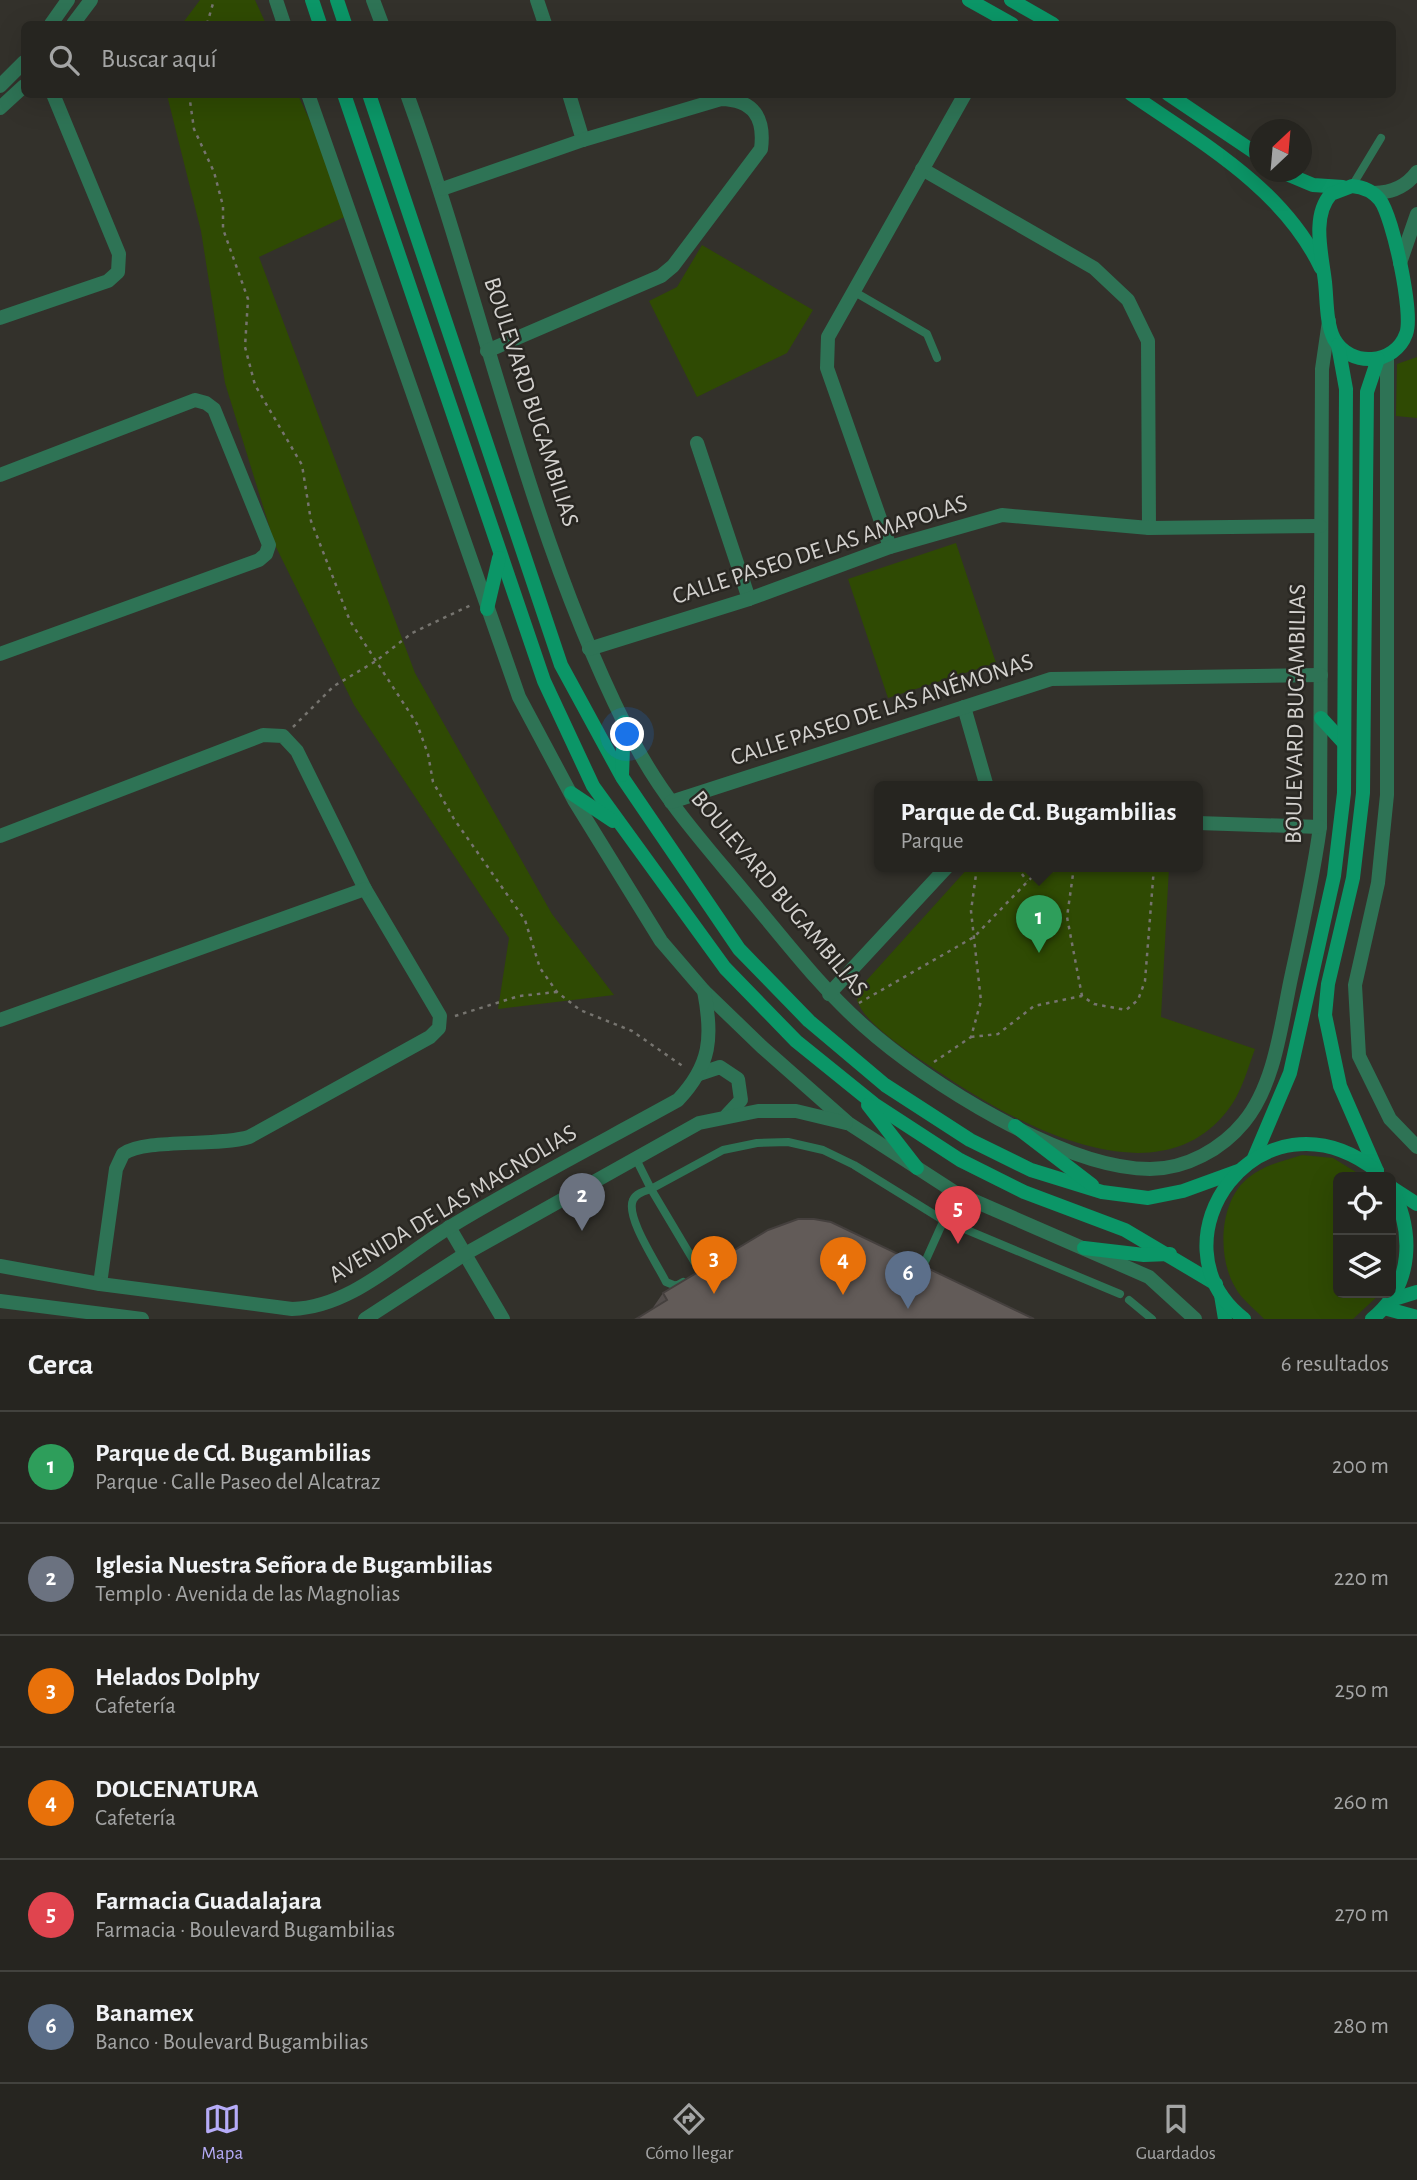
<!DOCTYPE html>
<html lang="es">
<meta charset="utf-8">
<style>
:root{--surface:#262520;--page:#2e2d29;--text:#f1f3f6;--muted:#a4a5a5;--line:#42423e;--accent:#b6acf8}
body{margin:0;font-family:"Alegreya Sans",sans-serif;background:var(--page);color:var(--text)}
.controls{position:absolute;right:21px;bottom:21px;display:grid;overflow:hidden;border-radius:10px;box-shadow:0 7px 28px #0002}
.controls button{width:63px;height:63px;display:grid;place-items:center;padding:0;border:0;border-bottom:2px solid var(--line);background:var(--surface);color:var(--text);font:35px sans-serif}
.compass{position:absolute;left:1249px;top:119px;width:63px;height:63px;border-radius:50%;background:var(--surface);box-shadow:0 7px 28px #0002;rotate:26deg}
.you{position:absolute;left:628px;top:735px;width:24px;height:24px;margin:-18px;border:5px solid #fff;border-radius:50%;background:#1a73e8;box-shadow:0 0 0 10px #1a73e833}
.badge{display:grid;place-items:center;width:46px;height:46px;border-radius:50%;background:var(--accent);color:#fff;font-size:23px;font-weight:700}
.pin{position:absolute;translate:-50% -58px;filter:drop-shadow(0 2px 4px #0008)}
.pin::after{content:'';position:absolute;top:37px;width:24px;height:21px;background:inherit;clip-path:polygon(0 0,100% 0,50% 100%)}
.popup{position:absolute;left:874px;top:781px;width:329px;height:91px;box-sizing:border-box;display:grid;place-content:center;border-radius:10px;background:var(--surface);filter:drop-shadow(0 2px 5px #0005);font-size:23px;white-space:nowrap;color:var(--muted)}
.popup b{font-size:26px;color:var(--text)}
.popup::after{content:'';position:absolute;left:50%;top:100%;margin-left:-14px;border:14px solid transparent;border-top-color:var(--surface)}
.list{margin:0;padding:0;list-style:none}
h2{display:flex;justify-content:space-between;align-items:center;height:91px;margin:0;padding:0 28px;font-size:30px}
h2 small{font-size:23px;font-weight:400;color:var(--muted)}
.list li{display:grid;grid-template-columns:46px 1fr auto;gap:21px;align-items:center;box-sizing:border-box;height:112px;padding:0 28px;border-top:2px solid var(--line)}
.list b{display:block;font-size:26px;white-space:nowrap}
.list p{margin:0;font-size:23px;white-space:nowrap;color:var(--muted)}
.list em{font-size:23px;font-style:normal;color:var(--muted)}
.icon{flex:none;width:38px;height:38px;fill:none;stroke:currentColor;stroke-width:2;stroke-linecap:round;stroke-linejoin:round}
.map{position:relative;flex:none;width:1417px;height:1319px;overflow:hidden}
.search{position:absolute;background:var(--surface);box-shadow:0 7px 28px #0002;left:21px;right:21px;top:21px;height:77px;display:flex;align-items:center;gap:18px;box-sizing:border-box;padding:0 24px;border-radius:10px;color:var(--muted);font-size:26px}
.sheet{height:763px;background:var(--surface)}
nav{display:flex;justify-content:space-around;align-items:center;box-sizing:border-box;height:98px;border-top:2px solid var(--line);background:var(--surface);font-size:19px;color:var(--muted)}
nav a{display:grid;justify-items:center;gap:4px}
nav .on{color:var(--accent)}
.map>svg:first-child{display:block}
</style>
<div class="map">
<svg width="1417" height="1319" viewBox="0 0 1417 1319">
<rect width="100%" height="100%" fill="#33312b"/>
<!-- green -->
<g fill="#2f4a03">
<polygon points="200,0 255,0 266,24 182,24"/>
<polygon points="167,95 298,95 353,213 259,257 415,673 552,914 614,995 498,1009 509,938 354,705 275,545 225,383 201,231"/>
<polygon points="702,245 813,310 787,353 697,397 649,301 677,287"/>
<polygon points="1417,357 1417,418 1396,416 1397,364"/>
<polygon points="956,543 996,663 888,698 848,579"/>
<path d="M969,867H1169L1161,1017L1255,1049C1246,1073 1241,1096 1223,1116C1150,1200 1011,1121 939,1072C917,1057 864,1025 857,1000L866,981Z"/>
<path d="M1302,1155L1333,1158L1364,1177H1338V1293H1381L1353,1319H1264C1255,1309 1241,1299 1235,1287C1217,1257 1219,1201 1248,1178C1264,1165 1283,1161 1302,1155Z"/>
</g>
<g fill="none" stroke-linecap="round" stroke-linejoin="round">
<!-- path -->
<g stroke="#76746f" stroke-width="2.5" stroke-dasharray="3.5 5" stroke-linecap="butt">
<polyline points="207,24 214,0"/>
<polyline points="189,94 194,129 214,172 223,206 223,229 248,299 245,347 255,385 302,465 311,521 350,621 417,724 428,754 433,782 454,819 525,920 540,968 557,992 580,1010 632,1031 684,1067"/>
<polyline points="293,727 334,686 376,661 412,633 471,605"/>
<polyline points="1017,867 1027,881"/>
<polyline points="1074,867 1067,917 1082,996"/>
<polyline points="859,1003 974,937 1031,878 1066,867"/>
<polyline points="455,1016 519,996 557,992"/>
<polyline points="971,1037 998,1034 1034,1006 1082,996 1094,1004 1126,1010 1138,1000 1145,981 1154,867"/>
<polyline points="934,1062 971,1037 981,1001 971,911 977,867"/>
</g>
<!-- lane -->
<g stroke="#2e7355" stroke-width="8">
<polyline points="1352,186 1381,138"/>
<polyline points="853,291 927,334 937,358"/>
<polyline points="636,1159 651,1189 723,1150 757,1143 788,1142 823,1150 854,1165 943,1220 1120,1294"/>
<polyline points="920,1273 956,1193"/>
<path d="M683,1282L676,1286L666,1282C658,1265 625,1217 633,1200C636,1193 645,1191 651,1189L701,1273"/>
<polyline points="1129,1300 1152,1319"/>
</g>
<!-- street -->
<g stroke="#2e7355" stroke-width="14">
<polyline points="276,0 284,24"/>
<polyline points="373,0 382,24"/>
<polyline points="537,0 545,24"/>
<polyline points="51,24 68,0"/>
<polyline points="73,24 91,0"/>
<polyline points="0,86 24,62"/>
<polyline points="308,94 519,697 574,800 661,941 704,991 762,1047 848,1123 956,1193 1149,1277 1195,1319"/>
<path d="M407,94C485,309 530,545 637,748C667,804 710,850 750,899C787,943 821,988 864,1026C926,1082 1065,1169 1150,1169C1186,1169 1222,1149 1244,1122C1275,1084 1281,1025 1291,978C1302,928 1313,878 1320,827L1322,369L1329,321"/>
<polyline points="569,94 583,140"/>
<polyline points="0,108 24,86"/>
<polyline points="922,169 1094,268 1128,300 1148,341 1149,528"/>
<path d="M442,189L583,140L721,99C754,100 765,118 761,149L673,266L661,276L487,351"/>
<path d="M1374,193C1392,193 1406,187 1417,172"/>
<polyline points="1400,263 1417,214"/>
<polyline points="0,318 108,281 118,272 119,254 53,94"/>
<polyline points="1387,356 1387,795 1378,883 1355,985 1359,1056 1390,1119 1417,1147"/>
<polyline points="697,443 749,599"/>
<polyline points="0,475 195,400 206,403 214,409 269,545 266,554 259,560 0,654"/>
<polyline points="890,547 827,368 828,337 965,94"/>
<polyline points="589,649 749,599 890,547 1002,515 1149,528 1320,526"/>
<polyline points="964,707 987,787"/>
<polyline points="671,802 1051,679 1321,675"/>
<polyline points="1198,823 1320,827"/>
<path d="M0,836L263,735L283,736L297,751L365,889L440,1016L439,1028L430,1037L249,1137C217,1147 144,1138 123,1154L116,1169L100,1284"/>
<polyline points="829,994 947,867"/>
<polyline points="0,1020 365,889"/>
<polyline points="699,1074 720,1067 738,1079 741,1100 727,1115"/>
<polyline points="449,1227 503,1319"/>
<path d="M0,1266L100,1284L292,1309C352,1307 400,1257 450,1227C524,1182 602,1142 678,1100C711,1065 713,1037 704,991"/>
<polyline points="0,1301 142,1319"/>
<polyline points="365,1319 465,1254 699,1123 758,1111 796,1111 846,1123"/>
</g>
<!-- secondary -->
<g stroke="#0b9667" stroke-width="14">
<polyline points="312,0 320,24"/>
<polyline points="337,0 345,24"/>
<polyline points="969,0 1012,24"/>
<polyline points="1011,0 1053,24"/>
<polyline points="344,94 544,681 593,786 725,968 796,1041 874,1104 960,1160 1024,1192 1125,1230 1216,1284"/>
<polyline points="369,94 561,665 622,777 739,949 809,1021 885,1085 970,1140 1031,1170 1102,1192 1148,1198 1183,1191 1238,1171"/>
<path d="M1131,94C1202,143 1283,188 1321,268"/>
<polyline points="1168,94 1260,156"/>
<polyline points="1282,172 1313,185 1343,187"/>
<path d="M1352,186C1363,187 1373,191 1380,200C1393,217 1414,315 1406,334C1395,365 1350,368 1334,339C1326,323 1327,300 1325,282C1322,255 1311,216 1331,194Z"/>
<polyline points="487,609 499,558"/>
<polyline points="1321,718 1343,742"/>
<polyline points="622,775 624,722"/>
<polyline points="571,793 613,821"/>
<polyline points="868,1105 917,1168"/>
<polyline points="1015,1126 1092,1185"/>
<polyline points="1254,1158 1290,1073 1334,876 1344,793 1346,389 1338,345"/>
<polyline points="1377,1171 1340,1086 1325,1015 1328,984 1353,878 1363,793 1367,392 1378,359"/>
<polyline points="1392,1188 1417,1204"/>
<polyline points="1084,1248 1144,1255 1170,1254"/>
<polyline points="1221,1295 1225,1319"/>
<polyline points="1391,1300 1417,1292"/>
<polyline points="1384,1308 1417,1317"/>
<path d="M1244,1319C1145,1242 1260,1080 1377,1171"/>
<path d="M1372,1319C1414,1285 1414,1231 1391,1187"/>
</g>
</g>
<!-- wall -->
<polygon fill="#544e4c" points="798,1219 652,1309 663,1293"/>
<!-- building -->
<polygon fill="#625b58" stroke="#45403e" stroke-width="2" points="798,1219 814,1219 831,1222 1034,1319 636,1319 667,1300 663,1293 768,1230"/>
<g text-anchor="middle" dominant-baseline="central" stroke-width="5" stroke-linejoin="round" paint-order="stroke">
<!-- street labels -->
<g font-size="24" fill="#d3d1ce" stroke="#292722">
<text transform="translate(531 402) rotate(72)">BOULEVARD BUGAMBILIAS</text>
<text transform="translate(820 550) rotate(-18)">CALLE PASEO DE LAS AMAPOLAS</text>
<text transform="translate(882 710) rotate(-18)">CALLE PASEO DE LAS ANÉMONAS</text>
<text transform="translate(1296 714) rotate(-89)">BOULEVARD BUGAMBILIAS</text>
<text transform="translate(779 894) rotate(50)">BOULEVARD BUGAMBILIAS</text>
<text transform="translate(453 1204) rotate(-31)">AVENIDA DE LAS MAGNOLIAS</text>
</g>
</g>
</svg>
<div class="controls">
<button><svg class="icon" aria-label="locate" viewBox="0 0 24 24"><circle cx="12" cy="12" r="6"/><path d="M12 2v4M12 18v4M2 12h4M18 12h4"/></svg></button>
<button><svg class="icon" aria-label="layers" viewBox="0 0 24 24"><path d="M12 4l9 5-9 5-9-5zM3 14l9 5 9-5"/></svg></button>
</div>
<svg class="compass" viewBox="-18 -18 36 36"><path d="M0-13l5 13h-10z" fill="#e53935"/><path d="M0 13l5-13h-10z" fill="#a4a5a5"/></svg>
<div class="you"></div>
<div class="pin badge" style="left:1039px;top:953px;background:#2e9e5b">1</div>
<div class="popup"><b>Parque de Cd. Bugambilias</b>Parque</div>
<div class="pin badge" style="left:582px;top:1231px;background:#6b7280">2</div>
<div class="pin badge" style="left:714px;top:1294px;background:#e8710a">3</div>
<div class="pin badge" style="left:843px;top:1295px;background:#e8710a">4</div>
<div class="pin badge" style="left:958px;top:1244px;background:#e0444e">5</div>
<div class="pin badge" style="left:908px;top:1309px;background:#5c6f8a">6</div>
<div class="search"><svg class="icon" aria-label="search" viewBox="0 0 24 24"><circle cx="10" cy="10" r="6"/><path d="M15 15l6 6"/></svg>Buscar aquí</div>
</div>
<section class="sheet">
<h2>Cerca<small>6 resultados</small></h2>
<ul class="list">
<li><span class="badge" style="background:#2e9e5b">1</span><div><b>Parque de Cd. Bugambilias</b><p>Parque · Calle Paseo del Alcatraz</p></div><em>200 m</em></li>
<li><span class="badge" style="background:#6b7280">2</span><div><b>Iglesia Nuestra Señora de Bugambilias</b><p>Templo · Avenida de las Magnolias</p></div><em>220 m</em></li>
<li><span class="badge" style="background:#e8710a">3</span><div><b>Helados Dolphy</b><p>Cafetería</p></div><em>250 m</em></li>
<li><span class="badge" style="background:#e8710a">4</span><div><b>DOLCENATURA</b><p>Cafetería</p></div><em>260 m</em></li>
<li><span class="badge" style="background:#e0444e">5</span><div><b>Farmacia Guadalajara</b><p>Farmacia · Boulevard Bugambilias</p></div><em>270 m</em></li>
<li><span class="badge" style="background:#5c6f8a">6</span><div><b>Banamex</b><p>Banco · Boulevard Bugambilias</p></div><em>280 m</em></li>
</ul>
</section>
<nav>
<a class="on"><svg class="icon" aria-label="map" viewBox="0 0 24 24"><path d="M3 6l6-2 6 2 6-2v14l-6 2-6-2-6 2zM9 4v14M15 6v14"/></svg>Mapa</a>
<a><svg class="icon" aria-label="directions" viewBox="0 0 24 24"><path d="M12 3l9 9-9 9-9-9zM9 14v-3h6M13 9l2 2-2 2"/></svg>Cómo llegar</a>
<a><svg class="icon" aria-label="saved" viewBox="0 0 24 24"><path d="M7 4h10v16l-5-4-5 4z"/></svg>Guardados</a>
</nav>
